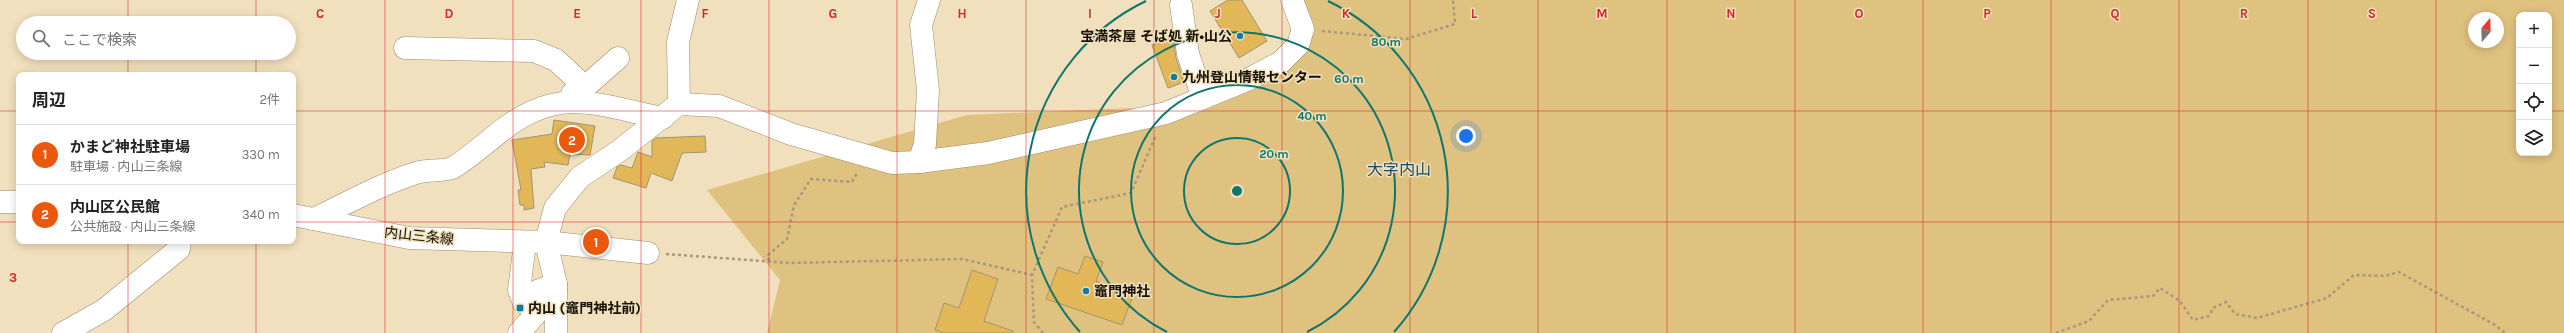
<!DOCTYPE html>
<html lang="ja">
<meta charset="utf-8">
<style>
:root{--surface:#fff;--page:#f6f6f6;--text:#222;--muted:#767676;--line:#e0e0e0;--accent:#ea580c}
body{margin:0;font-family:Karla,"Noto Sans JP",sans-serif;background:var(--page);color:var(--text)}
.controls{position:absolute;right:12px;top:12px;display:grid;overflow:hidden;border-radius:8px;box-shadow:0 2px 10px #0003}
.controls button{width:36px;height:36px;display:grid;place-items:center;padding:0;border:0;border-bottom:1px solid var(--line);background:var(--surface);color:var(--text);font:20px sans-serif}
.compass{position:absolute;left:2468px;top:12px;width:36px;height:36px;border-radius:50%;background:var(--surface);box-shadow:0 2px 10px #0003;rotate:19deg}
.you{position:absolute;left:1466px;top:136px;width:14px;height:14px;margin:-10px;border:3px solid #fff;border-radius:50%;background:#1a73e8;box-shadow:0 0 0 6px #1a73e833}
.badge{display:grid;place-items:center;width:26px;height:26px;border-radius:50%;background:var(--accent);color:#fff;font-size:13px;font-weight:700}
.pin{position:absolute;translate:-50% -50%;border:2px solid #fff;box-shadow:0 1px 4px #0006}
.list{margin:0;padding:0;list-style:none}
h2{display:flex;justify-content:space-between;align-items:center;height:52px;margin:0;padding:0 16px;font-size:17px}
h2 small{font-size:13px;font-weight:400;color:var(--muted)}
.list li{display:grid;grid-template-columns:26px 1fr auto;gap:12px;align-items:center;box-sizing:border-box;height:60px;padding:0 16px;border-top:1px solid var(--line)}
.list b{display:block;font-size:15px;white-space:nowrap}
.list p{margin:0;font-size:13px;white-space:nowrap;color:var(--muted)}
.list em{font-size:13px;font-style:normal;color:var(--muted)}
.icon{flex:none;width:22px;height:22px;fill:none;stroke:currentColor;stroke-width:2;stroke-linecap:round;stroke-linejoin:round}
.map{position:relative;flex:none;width:2564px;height:333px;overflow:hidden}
.search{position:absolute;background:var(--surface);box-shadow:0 2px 10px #0003;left:16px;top:16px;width:280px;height:44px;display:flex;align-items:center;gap:10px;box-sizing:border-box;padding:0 14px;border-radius:22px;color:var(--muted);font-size:15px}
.panel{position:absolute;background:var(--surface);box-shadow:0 2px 10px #0003;left:16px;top:72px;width:280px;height:172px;border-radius:8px}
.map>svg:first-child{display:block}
</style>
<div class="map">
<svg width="2564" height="333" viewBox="0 0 2564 333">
<rect width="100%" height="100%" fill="#f0e0bd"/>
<!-- green -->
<path fill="#e0c280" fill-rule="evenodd" d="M1296,0H2564V333H767L780,280L707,190L967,115L1132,108L1200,112L1246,93L1298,58ZM2519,15H2549V153H2519ZM2474,18H2498V42H2474Z"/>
<!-- building -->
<g fill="#e1b757" stroke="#a39473">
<polygon points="1228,0 1242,0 1267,41 1239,58 1210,11"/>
<polygon points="1173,37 1176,58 1184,82 1168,88 1152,45"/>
<polygon points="554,120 595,126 590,155 570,154 568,165 544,162 545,167 531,169 534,208 524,210 524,205 520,205 518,190 521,190 512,140 552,134"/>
<polygon points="705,136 706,152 682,153 672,181 651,173 646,188 613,178 617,167 621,165 632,168 638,152 652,157 652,141 656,138"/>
<polygon points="1085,256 1103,262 1096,281 1133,295 1122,325 1046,299 1058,267 1078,274"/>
<polygon points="972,270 998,279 984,321 1013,331 1013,333 943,333 935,330 944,303 959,308"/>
</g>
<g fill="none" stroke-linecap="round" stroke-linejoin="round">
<!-- minor casing -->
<g stroke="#9c8d6d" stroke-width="23">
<g id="minor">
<polyline points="1181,5 1188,54 1203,98"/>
<polyline points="405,48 534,51 556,60 585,87"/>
<polyline points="572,94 585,87 618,58"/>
<polyline points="679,104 678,42 688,0"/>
<polyline points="919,162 925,144 928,90 921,25 929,0"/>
<path d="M314,219C347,203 381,184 416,173C427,169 441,172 452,168C462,164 494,136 505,128C563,85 599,106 663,118"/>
<polyline points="546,242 648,253"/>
<polyline points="525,243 519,290 524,303 537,291 556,284"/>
<polyline points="63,333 104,310 179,249 180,241"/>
<polyline points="519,333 556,291"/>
<polyline points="556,333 556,284 546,242 555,208 580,177 619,151 679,104 719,106 791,134 892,163 919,162 988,153 1166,113 1247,80 1281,62 1298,45 1303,29 1292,0"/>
</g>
</g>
<!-- major casing -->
<g stroke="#9c8d6d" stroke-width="23">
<g id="major">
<polyline points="0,202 19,202"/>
<polyline points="293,215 409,238 546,242"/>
</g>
</g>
<!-- path -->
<g stroke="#a5997e" stroke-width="2.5" stroke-dasharray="3 3" stroke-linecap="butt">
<polyline points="1322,31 1406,39 1455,24 1453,0"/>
<polyline points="666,254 790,263 962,259 1032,275"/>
<polyline points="769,261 768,255 787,239 794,205 811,179 852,182 857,173"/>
<polyline points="1043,333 1034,322 1032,275 1062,207 1131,193 1156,135"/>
<polyline points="2056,333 2089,321 2108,300 2153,296 2160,288 2180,301 2193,320 2209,316 2213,308 2226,302 2235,314 2257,318 2327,298 2354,275 2385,276 2399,272 2495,325 2505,333"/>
</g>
<!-- minor -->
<use href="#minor" stroke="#fff" stroke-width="22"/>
<!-- major -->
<use href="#major" stroke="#fff" stroke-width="22"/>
</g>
<!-- grid -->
<path fill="none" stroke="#d62828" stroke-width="1" stroke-opacity="0.55" d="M128,0V23M256,0V23M385,0V333M513,0V333M641,0V333M769,0V333M897,0V333M1026,0V333M1154,0V333M1282,0V333M1410,0V333M1538,0V333M1667,0V333M1795,0V333M1923,0V333M2051,0V333M2179,0V333M2308,0V333M2436,0V333M128,53V75M256,53V75M0,111H19M293,111H2519M2549,111H2564M0,222H19M293,222H2564M128,241V333M256,241V333"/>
<!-- distance rings -->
<g fill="none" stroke="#0f766e" stroke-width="2">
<circle cx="1237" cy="191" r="53"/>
<circle cx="1237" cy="191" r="106"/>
<path d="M1167 332A158 158 0 1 1 1307 332"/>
<path d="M1080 332A211 211 0 0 1 1146 1M1328 1A211 211 0 0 1 1394 332"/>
</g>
<!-- markers -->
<g fill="#0b7da5" stroke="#f0e0bd" stroke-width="1.5">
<circle cx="1240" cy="36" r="4"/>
<circle cx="1174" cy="77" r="4"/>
<circle cx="1086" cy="291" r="4"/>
<rect x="516" y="304" width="8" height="8" rx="2"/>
</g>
<g text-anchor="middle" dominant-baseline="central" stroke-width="3" stroke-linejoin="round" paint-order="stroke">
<!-- poi labels -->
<g font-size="14" font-weight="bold" fill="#171106" stroke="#f0e0bd" text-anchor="start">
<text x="1232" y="36" text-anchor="end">宝満茶屋 そば処 新•山公</text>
<text x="1182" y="77">九州登山情報センター</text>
<text x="1094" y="291">竈門神社</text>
<text x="528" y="308">内山 (竈門神社前)</text>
</g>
<!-- street labels -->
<g font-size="14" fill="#171106" stroke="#f0e0bd">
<text transform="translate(419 236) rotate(6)">内山三条線</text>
</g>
<!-- quarter labels -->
<g font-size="16" fill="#1b495d" stroke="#f0e0bd">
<text x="1399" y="169">大字内山</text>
</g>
</g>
<g font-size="13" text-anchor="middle" font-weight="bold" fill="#d62828" stroke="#f0e0bd" stroke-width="3" stroke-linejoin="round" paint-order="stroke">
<text x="320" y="18">C</text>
<text x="449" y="18">D</text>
<text x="577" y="18">E</text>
<text x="705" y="18">F</text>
<text x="833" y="18">G</text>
<text x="962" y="18">H</text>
<text x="1090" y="18">I</text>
<text x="1218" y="18">J</text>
<text x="1346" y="18">K</text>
<text x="1474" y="18">L</text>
<text x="1602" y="18">M</text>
<text x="1731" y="18">N</text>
<text x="1859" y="18">O</text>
<text x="1987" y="18">P</text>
<text x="2115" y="18">Q</text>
<text x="2244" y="18">R</text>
<text x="2372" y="18">S</text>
<text x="13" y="282">3</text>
</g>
<circle cx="1237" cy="191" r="6" fill="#0f766e" stroke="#f0e0bd" stroke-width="2"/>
<g font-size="12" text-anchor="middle" font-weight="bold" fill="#0f766e" stroke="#f0e0bd" stroke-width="3" stroke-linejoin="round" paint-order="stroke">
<text x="1386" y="46">80 m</text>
<text x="1349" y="83">60 m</text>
<text x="1312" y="120">40 m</text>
<text x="1274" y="158">20 m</text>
</g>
</svg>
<div class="controls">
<button>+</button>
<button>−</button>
<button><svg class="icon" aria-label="locate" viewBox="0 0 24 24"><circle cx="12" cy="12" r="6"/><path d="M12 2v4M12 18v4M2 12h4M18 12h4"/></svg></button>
<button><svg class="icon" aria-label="layers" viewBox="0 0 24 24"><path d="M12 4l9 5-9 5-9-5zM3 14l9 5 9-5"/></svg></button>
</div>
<svg class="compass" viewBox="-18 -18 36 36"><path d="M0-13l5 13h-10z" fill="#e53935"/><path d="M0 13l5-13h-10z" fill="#767676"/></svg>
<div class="you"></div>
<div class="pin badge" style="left:596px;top:242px">1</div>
<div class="pin badge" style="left:572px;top:140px">2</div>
<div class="search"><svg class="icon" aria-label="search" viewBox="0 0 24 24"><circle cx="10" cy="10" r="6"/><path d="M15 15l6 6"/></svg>ここで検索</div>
<section class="panel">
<h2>周辺<small>2件</small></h2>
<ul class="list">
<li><span class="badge">1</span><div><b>かまど神社駐車場</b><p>駐車場 · 内山三条線</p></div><em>330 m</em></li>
<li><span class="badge">2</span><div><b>内山区公民館</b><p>公共施設 · 内山三条線</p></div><em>340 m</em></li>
</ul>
</section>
</div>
